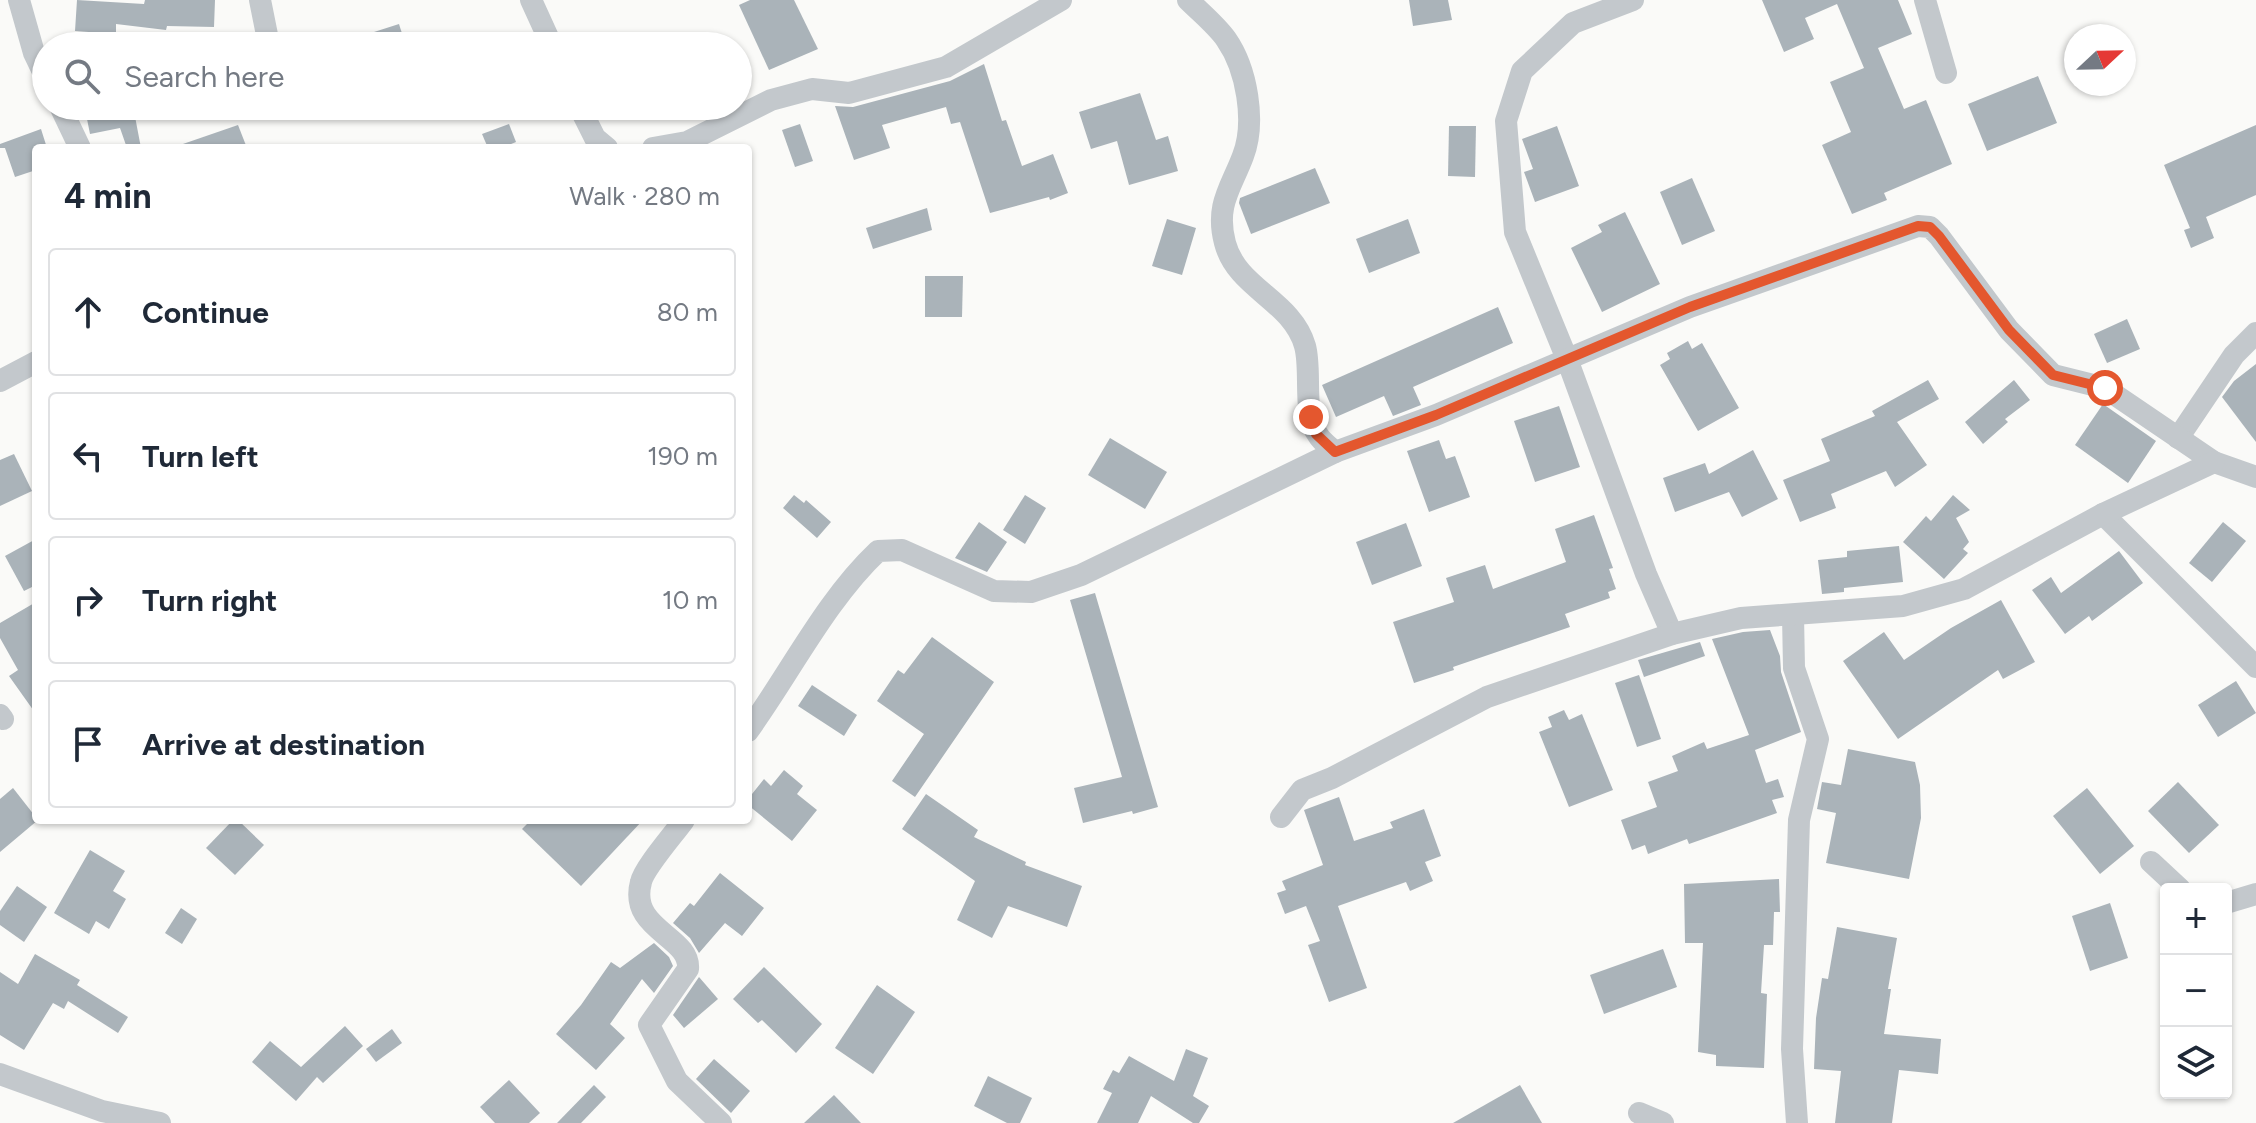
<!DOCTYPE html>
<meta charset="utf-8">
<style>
:root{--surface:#fff;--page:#f2f2f3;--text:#1f2937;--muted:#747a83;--line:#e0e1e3}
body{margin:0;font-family:Figtree,sans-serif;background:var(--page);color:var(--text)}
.controls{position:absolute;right:24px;bottom:24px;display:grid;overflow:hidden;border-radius:8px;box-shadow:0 2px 6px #0004}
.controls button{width:72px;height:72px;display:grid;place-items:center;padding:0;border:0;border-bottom:2px solid var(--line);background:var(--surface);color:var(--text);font:40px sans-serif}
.compass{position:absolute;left:2064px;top:24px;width:72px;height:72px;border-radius:50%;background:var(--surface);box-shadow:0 2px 6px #0004;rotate:68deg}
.stop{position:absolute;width:24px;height:24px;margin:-18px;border:6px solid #e4572e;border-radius:50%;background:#fff}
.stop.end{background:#e4572e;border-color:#fff;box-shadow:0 2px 8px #0008}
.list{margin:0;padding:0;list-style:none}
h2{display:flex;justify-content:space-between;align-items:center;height:104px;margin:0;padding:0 32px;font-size:34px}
h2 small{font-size:26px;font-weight:400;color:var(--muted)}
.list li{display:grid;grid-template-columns:52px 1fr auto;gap:24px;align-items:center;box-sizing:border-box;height:128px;margin:0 16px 16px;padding:0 16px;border:2px solid var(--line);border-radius:8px}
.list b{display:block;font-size:30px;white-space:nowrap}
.list em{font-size:26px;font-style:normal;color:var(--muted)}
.icon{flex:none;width:44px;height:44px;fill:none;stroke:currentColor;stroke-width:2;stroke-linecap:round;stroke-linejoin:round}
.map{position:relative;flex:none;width:2256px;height:1123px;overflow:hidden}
.search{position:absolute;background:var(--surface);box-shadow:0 2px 6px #0004;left:32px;top:32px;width:720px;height:88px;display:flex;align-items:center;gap:20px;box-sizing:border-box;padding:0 28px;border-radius:44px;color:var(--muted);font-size:30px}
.panel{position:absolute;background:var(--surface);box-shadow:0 2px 6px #0004;left:32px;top:144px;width:720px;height:680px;border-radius:8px}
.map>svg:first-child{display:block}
</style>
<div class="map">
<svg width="2256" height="1123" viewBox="0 0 2256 1123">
<rect width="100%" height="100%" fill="#fafaf8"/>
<!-- building -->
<g fill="#aab3b9">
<polygon points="77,0 144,4 145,0 215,0 214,27 167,26 166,30 116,24 116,34 75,31"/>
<polygon points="750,0 794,0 818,49 769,70 739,5"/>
<polygon points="1409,0 1448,0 1452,20 1413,26"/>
<polygon points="1762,0 1898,0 1912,34 1878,48 1904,109 1926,100 1952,164 1884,193 1887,200 1852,214 1822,145 1851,132 1830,82 1864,68 1837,4 1805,18 1814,39 1784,52"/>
<polygon points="399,24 406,46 379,46 374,32"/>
<polygon points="984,64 1002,121 1006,120 1022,166 1053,154 1068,193 1050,200 1049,197 990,213 960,122 951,124 946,107 882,125 890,148 854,160 835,106 853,107 950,81"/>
<polygon points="2038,76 2057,123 1987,151 1968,104"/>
<polygon points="1140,93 1156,140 1168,136 1178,171 1129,185 1117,141 1091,149 1079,112"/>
<polygon points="133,106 141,148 127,148 120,128 90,134 86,114"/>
<polygon points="509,124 516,142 501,148 488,148 482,134"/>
<polygon points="800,124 813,161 795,167 782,130"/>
<polygon points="238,125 247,148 180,148 180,145"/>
<polygon points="2256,125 2256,195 2206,217 2214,238 2191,248 2184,230 2190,228 2164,165"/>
<polygon points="1449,126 1476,126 1475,177 1448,176"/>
<polygon points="1557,126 1579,186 1535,202 1524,172 1533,169 1522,139"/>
<polygon points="41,129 47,148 36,148 36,170 15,177 5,148 0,148 0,144"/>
<polygon points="1315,168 1330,203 1251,234 1239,203 1240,198"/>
<polygon points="1692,178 1715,231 1682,245 1660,192"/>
<polygon points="927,208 932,230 873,249 866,228"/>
<polygon points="1625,212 1660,284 1602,312 1571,248 1602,232 1598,225"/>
<polygon points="1167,219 1196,228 1182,275 1152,266"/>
<polygon points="1408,219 1420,253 1369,273 1356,239"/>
<polygon points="925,276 963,276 962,317 925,317"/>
<polygon points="1498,307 1513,343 1413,387 1421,405 1393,416 1384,396 1336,417 1322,385"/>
<polygon points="2127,319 2140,349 2107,363 2094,334"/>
<polygon points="1688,341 1692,349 1702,343 1739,408 1698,431 1660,365 1670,359 1667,353"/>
<polygon points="2256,364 2256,442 2222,397 2234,381"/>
<polygon points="1928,380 1939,399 1897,422 1927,465 1895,487 1886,471 1831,494 1836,508 1800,522 1783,480 1830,461 1821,439 1875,416 1872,411"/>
<polygon points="2014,380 2030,400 2005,419 2008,422 1983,444 1965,422"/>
<polygon points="2103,404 2156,441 2128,483 2075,445"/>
<polygon points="1559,406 1580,467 1535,482 1514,421"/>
<polygon points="1110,438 1167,472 1145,509 1088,475"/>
<polygon points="1439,440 1446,459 1455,456 1470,497 1429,512 1407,451"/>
<polygon points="1753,450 1778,499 1742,517 1729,492 1675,512 1663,478 1705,463 1709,474"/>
<polygon points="14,454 32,491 0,506 0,460"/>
<polygon points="794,495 804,503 806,500 831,522 817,538 783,508"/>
<polygon points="1025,495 1046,508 1025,544 1003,530"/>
<polygon points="1953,495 1970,510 1956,518 1969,542 1963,549 1968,553 1944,579 1903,542 1926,516 1931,521"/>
<polygon points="1594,515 1613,568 1609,569 1616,589 1608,592 1610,598 1565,614 1570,627 1453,667 1454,670 1414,683 1393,622 1454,602 1446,578 1485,565 1493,589 1566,562 1555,529"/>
<polygon points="979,522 1007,542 987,572 955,558"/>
<polygon points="2223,522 2246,541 2212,582 2189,563"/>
<polygon points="1406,523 1422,566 1372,585 1356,542"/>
<polygon points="36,539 36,585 24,591 5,556"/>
<polygon points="1899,546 1903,582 1844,588 1844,592 1822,594 1818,560 1847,557 1847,551"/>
<polygon points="2119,551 2143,583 2092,621 2089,616 2065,634 2032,590 2051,577 2061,593"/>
<polygon points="1095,593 1158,807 1133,814 1132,811 1083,823 1074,788 1122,777 1070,600"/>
<polygon points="2001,600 2035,662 2003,679 1998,670 1898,739 1843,661 1884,632 1904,660 1951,628"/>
<polygon points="36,602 36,714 9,676 18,670 0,638 0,623"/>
<polygon points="1770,630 1780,656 1781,672 1801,732 1755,750 1750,735 1766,783 1778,779 1784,797 1772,800 1777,813 1689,844 1687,839 1648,854 1645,845 1632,850 1621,820 1657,807 1648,782 1678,771 1672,756 1704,742 1707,749 1749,735 1712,639 1743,632"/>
<polygon points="932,637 994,682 915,797 892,781 924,734 877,701 898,670 904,674"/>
<polygon points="1700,642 1705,656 1644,677 1638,660"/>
<polygon points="1639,675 1661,739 1637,747 1615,683"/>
<polygon points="2236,681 2256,713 2218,737 2198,705"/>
<polygon points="812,685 857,715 844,736 798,706"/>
<polygon points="1564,710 1569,720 1582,714 1613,790 1569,807 1539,732 1552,727 1548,717"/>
<polygon points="1848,749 1915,762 1920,785 1921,818 1909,879 1826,863 1836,813 1817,809 1822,782 1841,785"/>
<polygon points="784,770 803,786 797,794 817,810 792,841 748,805 748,799 764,779 771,786"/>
<polygon points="2178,782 2219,825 2189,853 2148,811"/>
<polygon points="13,788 38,820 0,852 0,799"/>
<polygon points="2087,788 2134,846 2100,874 2053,816"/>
<polygon points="926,794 978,830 974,837 1026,862 1025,865 1082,886 1067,927 1008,906 992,938 957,920 975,881 902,829"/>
<polygon points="1339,797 1354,841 1393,828 1390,822 1424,809 1441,856 1425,862 1433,881 1410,891 1406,882 1338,906 1367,988 1329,1002 1308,945 1320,941 1306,906 1285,914 1277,893 1286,890 1282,881 1323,865 1304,810"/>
<polygon points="233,820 238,820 264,845 235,875 206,848"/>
<polygon points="531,820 643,820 581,886 522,829"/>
<polygon points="90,850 125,871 113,891 126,899 109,929 96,921 89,934 54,913"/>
<polygon points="720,873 764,908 742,936 725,923 699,953 690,938 673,923 690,903 694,906"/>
<polygon points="1779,879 1780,912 1774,912 1773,945 1764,945 1761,993 1767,994 1764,1068 1716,1066 1716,1055 1698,1052 1703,943 1685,943 1684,884"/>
<polygon points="17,886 47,907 24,942 0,925 0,911"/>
<polygon points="2110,903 2128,958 2090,971 2072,916"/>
<polygon points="181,908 197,919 182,944 165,933"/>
<polygon points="1837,927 1897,938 1888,989 1891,989 1884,1034 1941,1039 1938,1074 1899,1070 1892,1123 1835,1123 1841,1071 1814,1069 1816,1018 1822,978 1828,979"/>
<polygon points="654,943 669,957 673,966 654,993 642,979 610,1024 625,1038 596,1070 556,1034 581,1005 611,962 620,968"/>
<polygon points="1663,949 1677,987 1604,1014 1590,975"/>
<polygon points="35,954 80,980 77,985 128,1017 118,1033 68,1001 64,1009 53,1003 24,1050 0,1035 0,972 18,984"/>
<polygon points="764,967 822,1024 796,1053 762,1020 758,1023 733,999"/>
<polygon points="699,977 718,999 684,1028 673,1015"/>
<polygon points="877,985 915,1012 873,1074 835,1048"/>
<polygon points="345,1026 363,1046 323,1083 317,1077 296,1101 252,1062 270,1041 301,1067"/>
<polygon points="392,1029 402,1043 376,1062 366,1049"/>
<polygon points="1186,1049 1208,1058 1193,1096 1209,1106 1199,1123 1193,1123 1151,1096 1138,1123 1097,1123 1112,1093 1103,1089 1113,1070 1119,1073 1129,1056 1174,1081"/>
<polygon points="714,1059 750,1091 731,1113 696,1079"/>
<polygon points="988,1076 1032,1098 1020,1123 1007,1123 974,1106"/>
<polygon points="509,1080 540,1113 529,1123 495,1123 480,1107"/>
<polygon points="594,1085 606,1097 581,1123 557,1123"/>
<polygon points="1520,1085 1542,1123 1453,1123"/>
<polygon points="834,1095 861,1123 804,1123"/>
</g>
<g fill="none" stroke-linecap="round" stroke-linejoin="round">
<!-- minor -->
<g stroke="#c3c8cc" stroke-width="22">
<polyline points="19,0 34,53 46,78"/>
<polyline points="260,0 268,40"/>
<polyline points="531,0 552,46"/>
<path d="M1188,0C1200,12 1216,25 1226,39C1247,69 1256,122 1243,156C1231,188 1215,205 1225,243C1237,289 1292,300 1305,346C1312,371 1302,414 1318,435C1322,442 1330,447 1335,452"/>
<polyline points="1633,0 1573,23 1522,71 1506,121 1515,232 1567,359 1646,574 1672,634"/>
<polyline points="1925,0 1946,73"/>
<polyline points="60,106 80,148"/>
<polyline points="579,106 595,138 607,148"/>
<polyline points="653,148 687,142 771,100 812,89 849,93 946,67 1061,0"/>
<polyline points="0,381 36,362"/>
<polyline points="2178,438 2234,355 2256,333"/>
<polyline points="2103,514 2256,667"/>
<polyline points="1793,615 1794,668 1818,739 1799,820 1792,1049 1797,1123"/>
<polyline points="0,715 3,719"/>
<path d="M748,731C790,673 826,600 878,551L902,550L994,591L1031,592L1081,575L1335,452L1436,415L1690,307L1918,226L1930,227L1939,236L2009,330L2053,375L2105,388L2214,462L2256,477"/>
<polyline points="1281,817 1302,790 1332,778 1487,697 1672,634 1741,618 1903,606 1964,589 2103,514 2214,462"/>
<path d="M684,820C674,834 644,868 641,882C628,930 691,936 688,969L649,1025L677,1081L721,1123"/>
<polyline points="2151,862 2180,889"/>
<polyline points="2226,903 2256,894"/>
<polyline points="0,1074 102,1111 160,1123"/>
<polyline points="1639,1113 1663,1123"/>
</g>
</g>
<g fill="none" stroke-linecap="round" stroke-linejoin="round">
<!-- route -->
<polyline stroke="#e4572e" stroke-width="10" points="1311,417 1316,434 1335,452 1436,415 1690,307 1918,226 1930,227 1939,236 2009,330 2053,375 2105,388"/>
</g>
</svg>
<div class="controls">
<button>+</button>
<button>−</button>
<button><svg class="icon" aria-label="layers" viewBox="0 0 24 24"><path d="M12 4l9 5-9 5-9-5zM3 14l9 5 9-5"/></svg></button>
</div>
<svg class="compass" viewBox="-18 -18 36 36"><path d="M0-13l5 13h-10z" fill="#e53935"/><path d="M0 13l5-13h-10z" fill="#747a83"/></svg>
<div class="stop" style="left:2105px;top:388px"></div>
<div class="stop end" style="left:1311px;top:417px"></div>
<div class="search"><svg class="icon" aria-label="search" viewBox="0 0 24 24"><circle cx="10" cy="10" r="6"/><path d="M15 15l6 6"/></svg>Search here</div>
<section class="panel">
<h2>4 min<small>Walk · 280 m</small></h2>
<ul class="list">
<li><svg class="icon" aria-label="ahead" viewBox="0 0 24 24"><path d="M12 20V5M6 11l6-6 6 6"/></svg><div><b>Continue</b></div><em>80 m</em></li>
<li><svg class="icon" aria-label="left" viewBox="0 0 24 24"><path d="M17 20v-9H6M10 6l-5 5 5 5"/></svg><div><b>Turn left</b></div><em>190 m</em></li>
<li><svg class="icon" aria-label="right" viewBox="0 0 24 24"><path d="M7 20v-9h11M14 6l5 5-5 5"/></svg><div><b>Turn right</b></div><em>10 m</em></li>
<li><svg class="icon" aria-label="arrive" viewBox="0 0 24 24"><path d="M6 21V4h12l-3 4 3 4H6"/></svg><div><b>Arrive at destination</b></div></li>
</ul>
</section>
</div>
